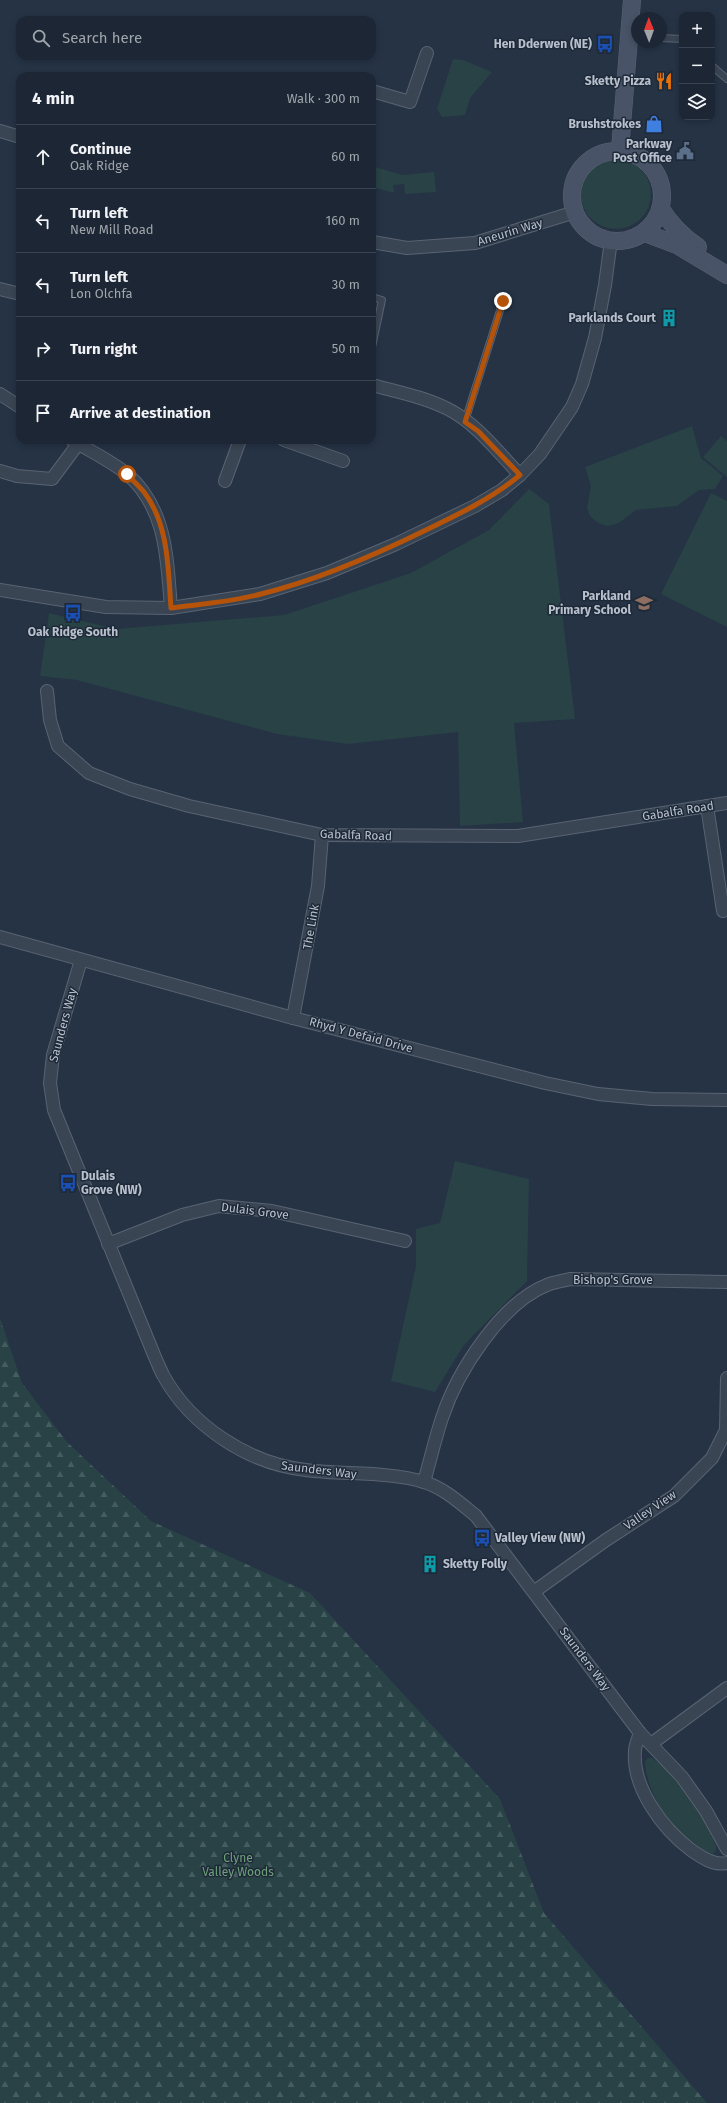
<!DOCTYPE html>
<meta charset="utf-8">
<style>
:root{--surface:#1c2634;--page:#252e3c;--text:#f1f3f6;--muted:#a0a5ac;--line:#3a434f}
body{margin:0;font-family:"Fira Sans",sans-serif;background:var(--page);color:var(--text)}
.controls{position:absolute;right:12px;top:12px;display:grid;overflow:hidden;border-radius:8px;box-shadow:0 2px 6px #0003}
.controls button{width:36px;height:36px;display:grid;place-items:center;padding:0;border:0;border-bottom:1px solid var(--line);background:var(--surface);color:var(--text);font:20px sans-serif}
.compass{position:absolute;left:631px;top:12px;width:36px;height:36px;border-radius:50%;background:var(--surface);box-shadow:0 2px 6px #0003;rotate:359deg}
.stop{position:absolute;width:12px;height:12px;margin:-9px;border:3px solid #b45309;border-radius:50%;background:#fff}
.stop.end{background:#b45309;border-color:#fff;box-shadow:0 1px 4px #0008}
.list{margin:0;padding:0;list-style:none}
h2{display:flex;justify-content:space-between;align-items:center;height:52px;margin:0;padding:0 16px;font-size:17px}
h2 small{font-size:13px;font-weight:400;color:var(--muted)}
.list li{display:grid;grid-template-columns:26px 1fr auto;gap:12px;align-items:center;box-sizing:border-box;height:64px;padding:0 16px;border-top:1px solid var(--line)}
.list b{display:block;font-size:15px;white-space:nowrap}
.list p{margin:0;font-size:13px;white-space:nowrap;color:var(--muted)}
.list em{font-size:13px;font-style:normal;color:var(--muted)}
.icon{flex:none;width:22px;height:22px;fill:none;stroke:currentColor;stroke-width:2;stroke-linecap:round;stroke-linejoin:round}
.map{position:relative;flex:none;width:727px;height:2103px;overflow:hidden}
.search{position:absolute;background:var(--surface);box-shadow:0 2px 6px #0003;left:16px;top:16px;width:360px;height:44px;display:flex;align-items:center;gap:10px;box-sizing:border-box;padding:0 14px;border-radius:12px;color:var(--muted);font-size:15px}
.panel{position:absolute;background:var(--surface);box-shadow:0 2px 6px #0003;left:16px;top:72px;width:360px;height:372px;border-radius:12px}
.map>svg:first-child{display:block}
</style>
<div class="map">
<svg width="727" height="2103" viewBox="0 0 727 2103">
<defs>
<pattern id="forest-firs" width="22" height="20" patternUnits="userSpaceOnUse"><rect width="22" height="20" fill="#284246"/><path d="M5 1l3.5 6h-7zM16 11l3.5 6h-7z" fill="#455c60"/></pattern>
</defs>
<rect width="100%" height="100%" fill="#253345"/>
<!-- green -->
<g fill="#284246">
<polygon points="453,59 463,60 492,72 470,98 465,115 442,117 437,109"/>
<circle cx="616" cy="194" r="35"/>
<polygon points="372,166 402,175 434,172 436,192 405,194 404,184 393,185 394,192 391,192 372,187"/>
<polygon points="692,426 701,458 723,476 715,489 699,490 677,506 636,510 619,523 608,526 598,523 590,516 587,508 591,486 585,467"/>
<polygon points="721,436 727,441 727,477 703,457"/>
<polygon points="529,489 549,504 575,719 514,723 523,822 460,826 458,732 348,744 277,734 77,680 40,676 49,613 116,629 284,615 411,573 489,530"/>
<polygon points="711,493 727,501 727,627 661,594"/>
<polygon points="455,1161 529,1179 527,1281 464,1345 435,1392 391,1381 416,1266 416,1229 440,1223"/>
<path d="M648,1758H652L673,1773L698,1809L716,1845V1850L713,1854C680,1850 645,1792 645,1761Z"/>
</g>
<!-- forest -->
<polygon fill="url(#forest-firs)" points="0,1318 22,1383 67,1442 151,1521 310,1593 500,1799 544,1913 707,2103 0,2103"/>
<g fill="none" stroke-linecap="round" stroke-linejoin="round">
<!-- lane casing -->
<g stroke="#596371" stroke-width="8">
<g id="lane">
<polyline points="661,38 682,39"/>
<polyline points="712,66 727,79"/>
<polyline points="372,297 382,300 372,347"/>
<polyline points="465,421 503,301"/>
</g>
</g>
<!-- street casing -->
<g stroke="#596371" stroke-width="14">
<g id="street">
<polyline points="372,91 410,102 427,53"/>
<polyline points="0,131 20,137"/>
<polyline points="372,242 407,248 475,243 575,212"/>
<polyline points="0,289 20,294"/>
<path d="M372,385C398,392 424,397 448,409C476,423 499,453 520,475"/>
<polyline points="0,394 20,407"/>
<path d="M72,440C90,451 111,461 127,474C167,508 167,560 171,608"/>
<polyline points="284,440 343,461"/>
<polyline points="0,471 17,476 52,479 78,444"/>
<polyline points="225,481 240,440"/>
<polyline points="0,590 106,607 171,608 260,594 327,573 396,544 475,506 502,490 520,475 540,454 572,407 582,384 595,338 605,285 611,240"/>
<polyline points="47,691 50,720 58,746 89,773 130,789 189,806 322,835 518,836 727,803"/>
<polyline points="707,806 723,911"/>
<polyline points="0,937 293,1018 545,1083 598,1094 652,1099 727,1100"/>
<path d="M81,960L53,1055L50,1083L54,1110L150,1345C154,1355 158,1365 163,1375C191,1426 249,1464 306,1470C344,1475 387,1471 424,1482C444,1488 460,1503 476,1516L640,1733L682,1777L706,1811L727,1849"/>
<polyline points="293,1018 318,886 322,835"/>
<polyline points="108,1244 182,1215 219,1206 272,1211 405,1241"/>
<path d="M424,1482C430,1461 435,1439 442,1418C457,1372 501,1303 547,1285C554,1282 563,1281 570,1279L727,1282"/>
<polyline points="535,1591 606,1540 674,1496 712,1458 726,1430 727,1378"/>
<path d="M640,1733C638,1739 635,1745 635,1751C632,1788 663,1829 691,1850C701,1857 714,1866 727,1863"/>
<polyline points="651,1744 727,1688"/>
</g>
</g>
<!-- secondary casing -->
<g stroke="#596371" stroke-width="18">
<g id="secondary">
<polyline points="620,150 632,0"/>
<circle cx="617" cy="196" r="45"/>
<path d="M661,209C671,225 682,236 698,247"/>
<polyline points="645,233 677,245 727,275"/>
</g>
</g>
<!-- lane -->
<use href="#lane" stroke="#3a4554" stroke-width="6"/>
<!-- street -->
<use href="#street" stroke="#3a4554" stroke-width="12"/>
<!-- secondary -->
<use href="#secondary" stroke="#485367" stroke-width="17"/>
</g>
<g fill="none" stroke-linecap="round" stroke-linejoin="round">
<!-- route -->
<path stroke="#b45309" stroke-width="5" d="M127,474C132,480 139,486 144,492C169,525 168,569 171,608C201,604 232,602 261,594C318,580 373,556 426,530C459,514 491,499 520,475L478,431L465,422L503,301"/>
</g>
<!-- icons -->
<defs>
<g id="bus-bare" transform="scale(1.38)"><path d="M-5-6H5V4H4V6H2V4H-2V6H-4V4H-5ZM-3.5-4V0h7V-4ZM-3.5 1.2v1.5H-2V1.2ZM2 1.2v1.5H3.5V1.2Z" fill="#1a4fb4" stroke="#1f2a39" stroke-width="2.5" paint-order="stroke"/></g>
<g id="restaurant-bare" transform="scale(1.38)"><path d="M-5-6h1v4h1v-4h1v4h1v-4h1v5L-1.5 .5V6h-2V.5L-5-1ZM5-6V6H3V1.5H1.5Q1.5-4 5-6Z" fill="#e8710a" stroke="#1f2a39" stroke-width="2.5" paint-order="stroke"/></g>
<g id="shop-bare" transform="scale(1.38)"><path d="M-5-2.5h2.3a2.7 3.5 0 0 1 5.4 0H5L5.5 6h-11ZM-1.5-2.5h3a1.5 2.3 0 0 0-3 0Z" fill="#3f7fe0" stroke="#1f2a39" stroke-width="2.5" paint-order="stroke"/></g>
<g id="civic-bare" transform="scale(1.38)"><path d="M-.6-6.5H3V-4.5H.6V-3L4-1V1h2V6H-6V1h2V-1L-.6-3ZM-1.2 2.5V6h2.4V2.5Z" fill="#5c6f8a" stroke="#1f2a39" stroke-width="2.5" paint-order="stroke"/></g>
<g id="building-bare" transform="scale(1.38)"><path d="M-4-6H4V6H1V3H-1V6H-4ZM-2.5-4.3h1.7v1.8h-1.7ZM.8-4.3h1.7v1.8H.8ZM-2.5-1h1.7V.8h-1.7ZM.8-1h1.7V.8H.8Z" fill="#0f9aa8" stroke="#1f2a39" stroke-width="2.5" paint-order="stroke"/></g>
<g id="school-bare" transform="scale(1.38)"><path d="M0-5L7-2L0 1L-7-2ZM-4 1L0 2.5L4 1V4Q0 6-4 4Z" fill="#8d6e63" stroke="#1f2a39" stroke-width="2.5" paint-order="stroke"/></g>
</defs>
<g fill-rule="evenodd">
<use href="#bus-bare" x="605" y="44"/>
<use href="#restaurant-bare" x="664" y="81"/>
<use href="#shop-bare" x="654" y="124"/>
<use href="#civic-bare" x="685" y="151"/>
<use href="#building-bare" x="669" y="318"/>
<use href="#school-bare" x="644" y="603"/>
<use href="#bus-bare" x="73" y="613"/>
<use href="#bus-bare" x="68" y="1183"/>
<use href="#bus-bare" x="482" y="1538"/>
<use href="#building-bare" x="430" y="1564"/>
</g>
<g text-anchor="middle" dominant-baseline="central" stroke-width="3" stroke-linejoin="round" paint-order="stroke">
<!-- poi labels -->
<g font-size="12" font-weight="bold" fill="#b8c0cd" stroke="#1f2a39" text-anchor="end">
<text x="592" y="44">Hen Dderwen (NE)</text>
<text x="651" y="81">Sketty Pizza</text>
<text x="641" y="124">Brushstrokes</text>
<text x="672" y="144">Parkway<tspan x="672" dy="14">Post Office</tspan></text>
<text x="656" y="318">Parklands Court</text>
<text x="631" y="596">Parkland<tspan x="631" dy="14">Primary School</tspan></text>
<text x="73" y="632" text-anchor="middle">Oak Ridge South</text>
<text x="81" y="1176" text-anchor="start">Dulais<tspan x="81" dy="14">Grove (NW)</tspan></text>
<text x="495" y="1538" text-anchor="start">Valley View (NW)</text>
<text x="443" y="1564" text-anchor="start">Sketty Folly</text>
</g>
<!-- street labels -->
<g font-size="12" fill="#b8c0cd" stroke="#1f2a39">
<text transform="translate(510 232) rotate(-17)">Aneurin Way</text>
<text transform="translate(678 811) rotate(-9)">Gabalfa Road</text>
<text transform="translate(356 835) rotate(2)">Gabalfa Road</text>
<text transform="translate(311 927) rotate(-80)">The Link</text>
<text transform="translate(63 1025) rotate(-75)">Saunders Way</text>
<text transform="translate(361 1035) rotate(15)">Rhyd Y Defaid Drive</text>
<text transform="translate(255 1211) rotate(7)">Dulais Grove</text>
<text x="613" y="1280">Bishop's Grove</text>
<text transform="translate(319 1470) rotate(7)">Saunders Way</text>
<text transform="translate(650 1510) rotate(-34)">Valley View</text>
<text transform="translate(585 1659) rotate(53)">Saunders Way</text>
</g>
<!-- park labels -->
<g font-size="12" fill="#6da079" stroke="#1f2a39">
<text x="238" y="1858">Clyne<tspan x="238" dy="14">Valley Woods</tspan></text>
</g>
</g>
</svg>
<div class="controls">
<button>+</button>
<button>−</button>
<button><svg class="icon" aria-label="layers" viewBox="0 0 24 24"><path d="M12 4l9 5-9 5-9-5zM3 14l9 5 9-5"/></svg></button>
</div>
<svg class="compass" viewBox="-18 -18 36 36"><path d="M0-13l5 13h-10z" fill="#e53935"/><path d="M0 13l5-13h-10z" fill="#a0a5ac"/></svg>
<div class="stop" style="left:127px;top:474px"></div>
<div class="stop end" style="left:503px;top:301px"></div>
<div class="search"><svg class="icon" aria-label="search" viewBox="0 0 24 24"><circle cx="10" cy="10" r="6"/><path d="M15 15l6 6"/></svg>Search here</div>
<section class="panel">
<h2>4 min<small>Walk · 300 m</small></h2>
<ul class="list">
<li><svg class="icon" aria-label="ahead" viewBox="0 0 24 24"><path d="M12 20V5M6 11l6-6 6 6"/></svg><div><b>Continue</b><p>Oak Ridge</p></div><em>60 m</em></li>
<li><svg class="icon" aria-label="left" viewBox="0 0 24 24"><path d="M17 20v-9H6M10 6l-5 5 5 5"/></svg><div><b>Turn left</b><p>New Mill Road</p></div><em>160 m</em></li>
<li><svg class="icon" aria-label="left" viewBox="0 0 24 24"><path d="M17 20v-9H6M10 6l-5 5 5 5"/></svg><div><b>Turn left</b><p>Lon Olchfa</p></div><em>30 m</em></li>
<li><svg class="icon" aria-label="right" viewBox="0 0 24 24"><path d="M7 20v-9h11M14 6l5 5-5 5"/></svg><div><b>Turn right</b></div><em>50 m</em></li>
<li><svg class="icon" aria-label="arrive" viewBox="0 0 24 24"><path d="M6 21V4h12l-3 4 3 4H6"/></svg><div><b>Arrive at destination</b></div></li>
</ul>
</section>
</div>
